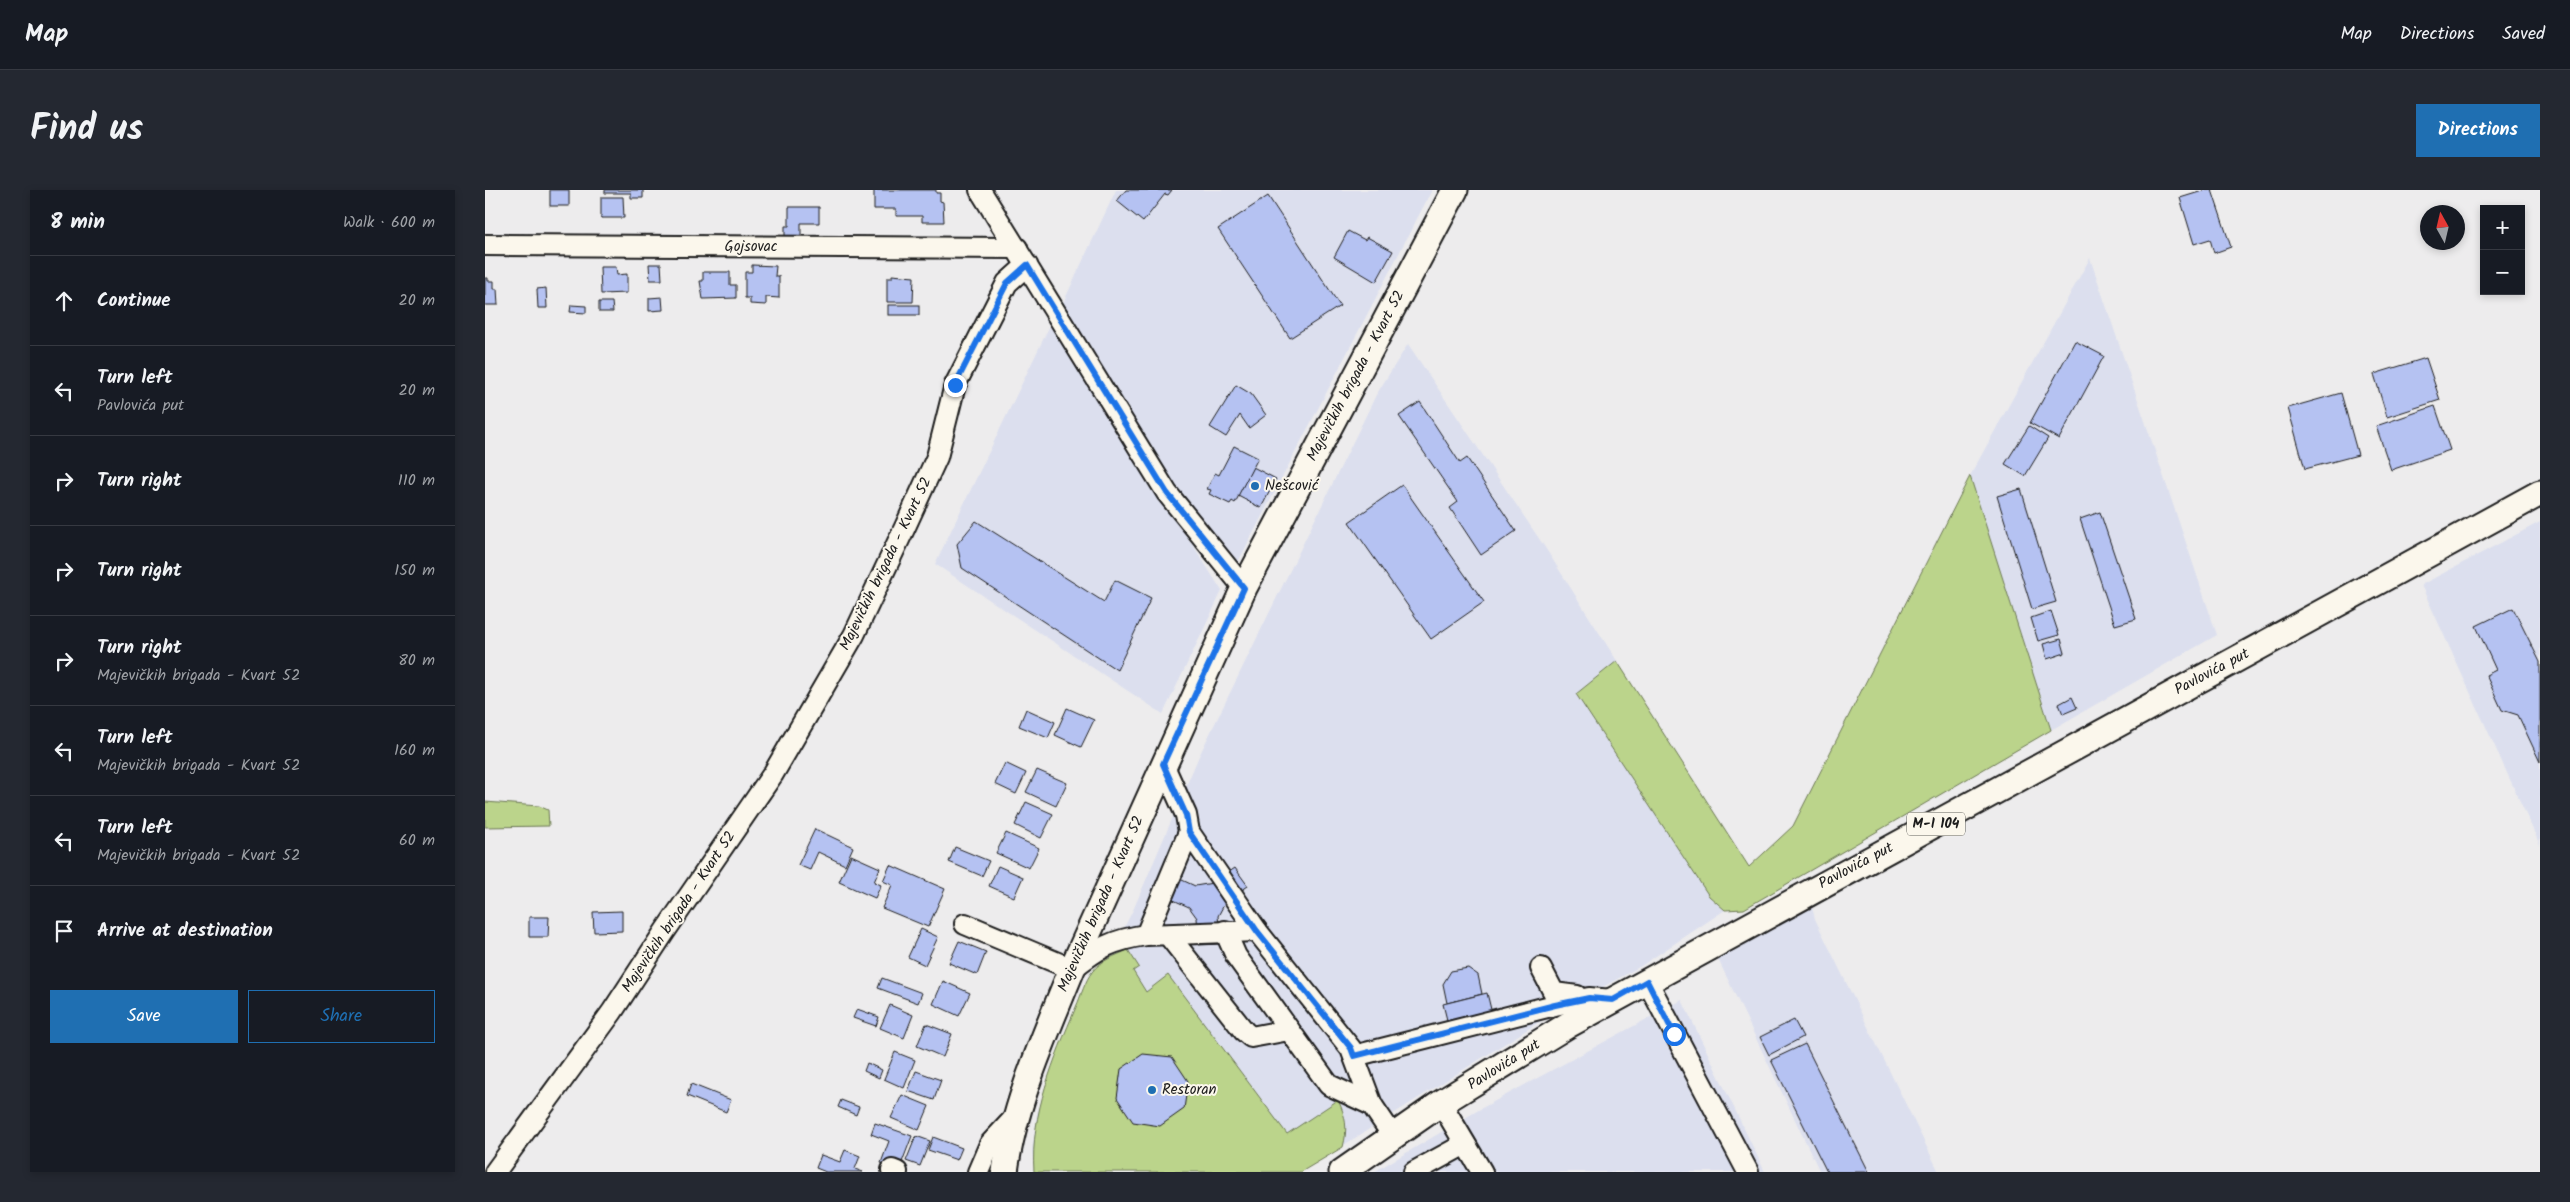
<!DOCTYPE html>
<meta charset="utf-8">
<style>
:root{--surface:#171b24;--page:#242831;--text:#f1f3f6;--muted:#9ea1a6;--line:#363941;--accent:#1f6fb2}
body{margin:0;font-family:Kalam,sans-serif;background:var(--page);color:var(--text)}
.controls{position:absolute;right:15px;top:15px;display:grid;overflow:hidden;border-radius:0px;box-shadow:0 2px 8px #0003}
.controls button{width:45px;height:45px;display:grid;place-items:center;padding:0;border:0;border-bottom:1px solid var(--line);background:var(--surface);color:var(--text);font:25px sans-serif}
.compass{position:absolute;left:1935px;top:15px;width:45px;height:45px;border-radius:50%;background:var(--surface);box-shadow:0 2px 8px #0003;rotate:352deg}
.stop{position:absolute;width:15px;height:15px;margin:-11px;border:4px solid #1a73e8;border-radius:50%;background:#fff}
.stop.end{background:#1a73e8;border-color:#fff;box-shadow:0 1px 5px #0008}
.list{margin:0;padding:0;list-style:none}
h2{display:flex;justify-content:space-between;align-items:center;height:65px;margin:0;padding:0 20px;font-size:21px}
h2 small{font-size:16px;font-weight:400;color:var(--muted)}
.list li{display:grid;grid-template-columns:32px 1fr auto;gap:15px;align-items:center;box-sizing:border-box;height:90px;padding:0 20px;border-top:1px solid var(--line)}
.list b{display:block;font-size:19px;white-space:nowrap}
.list p{margin:0;font-size:16px;white-space:nowrap;color:var(--muted)}
.list em{font-size:16px;font-style:normal;color:var(--muted)}
.actions{display:flex;gap:10px;padding:15px 20px}
.actions a{flex:1;padding:11px 0;border:1px solid var(--accent);border-radius:0px;text-align:center;font-size:18px;color:var(--accent)}
.actions .main{background:var(--accent);color:#fff}
.icon{flex:none;width:28px;height:28px;fill:none;stroke:currentColor;stroke-width:2;stroke-linecap:round;stroke-linejoin:round}
.map{position:relative;flex:none;width:2055px;height:982px;overflow:hidden;border-radius:0px}
header{display:flex;align-items:center;gap:30px;box-sizing:border-box;height:70px;padding:0 25px;background:var(--surface);border-bottom:1px solid var(--line)}
header strong{font-size:24px}
nav{display:flex;gap:28px;margin-inline-start:auto;font-size:18px}
.intro{display:flex;align-items:center;justify-content:space-between;box-sizing:border-box;height:120px;padding:0 30px}
h1{margin:0;font-size:35px}
.button{padding:12px 22px;border-radius:0px;background:var(--accent);color:#fff;font-size:18px;font-weight:700}
main{display:flex;gap:30px;padding:0 30px}
aside{flex:1;background:var(--surface);border-radius:0px;box-shadow:0 2px 8px #0003}
.map>svg:first-child{display:block}
</style>
<header>
<strong>Map</strong>
<nav><a>Map</a><a>Directions</a><a>Saved</a></nav>
</header>
<div class="intro"><h1>Find us</h1><a class="button">Directions</a></div>
<main>
<aside>
<h2>8 min<small>Walk · 600 m</small></h2>
<ul class="list">
<li><svg class="icon" aria-label="ahead" viewBox="0 0 24 24"><path d="M12 20V5M6 11l6-6 6 6"/></svg><div><b>Continue</b></div><em>20 m</em></li>
<li><svg class="icon" aria-label="left" viewBox="0 0 24 24"><path d="M17 20v-9H6M10 6l-5 5 5 5"/></svg><div><b>Turn left</b><p>Pavlovića put</p></div><em>20 m</em></li>
<li><svg class="icon" aria-label="right" viewBox="0 0 24 24"><path d="M7 20v-9h11M14 6l5 5-5 5"/></svg><div><b>Turn right</b></div><em>110 m</em></li>
<li><svg class="icon" aria-label="right" viewBox="0 0 24 24"><path d="M7 20v-9h11M14 6l5 5-5 5"/></svg><div><b>Turn right</b></div><em>150 m</em></li>
<li><svg class="icon" aria-label="right" viewBox="0 0 24 24"><path d="M7 20v-9h11M14 6l5 5-5 5"/></svg><div><b>Turn right</b><p>Majevičkih brigada - Kvart 52</p></div><em>80 m</em></li>
<li><svg class="icon" aria-label="left" viewBox="0 0 24 24"><path d="M17 20v-9H6M10 6l-5 5 5 5"/></svg><div><b>Turn left</b><p>Majevičkih brigada - Kvart 52</p></div><em>160 m</em></li>
<li><svg class="icon" aria-label="left" viewBox="0 0 24 24"><path d="M17 20v-9H6M10 6l-5 5 5 5"/></svg><div><b>Turn left</b><p>Majevičkih brigada - Kvart 52</p></div><em>60 m</em></li>
<li><svg class="icon" aria-label="arrive" viewBox="0 0 24 24"><path d="M6 21V4h12l-3 4 3 4H6"/></svg><div><b>Arrive at destination</b></div></li>
</ul>
<div class="actions"><a class="main">Save</a><a>Share</a></div>
</aside>
<div class="map">
<svg width="2055" height="982" viewBox="0 0 2055 982">
<rect width="100%" height="100%" fill="#edeced"/>
<filter id="ink" filterUnits="userSpaceOnUse"><feTurbulence type="fractalNoise" baseFrequency=".02" numOctaves="2"/><feDisplacementMap in="SourceGraphic" scale="10" xChannelSelector="R" yChannelSelector="G"/><feConvolveMatrix kernelMatrix="1 2 1 2 8 2 1 2 1" color-interpolation-filters="sRGB"/></filter>
<g filter="url(#ink)">
<!-- built -->
<g fill="#dcdfee">
<polygon points="631,0 947,0 752,374 692,301 578,113"/>
<polygon points="1605,68 1732,445 1566,540 1485,286"/>
<polygon points="567,131 668,297 706,352 737,401 678,524 450,374"/>
<polygon points="923,154 1059,356 1132,471 1091,504 1224,706 1240,720 1156,776 1054,832 816,982 549,982 547,961 552,924 582,839 606,782 624,768 649,718 714,566 891,205"/>
<polygon points="2055,332 2055,655 1936,395"/>
<polygon points="1327,717 1330,729 1454,982 1335,982 1233,769"/>
<polygon points="1197,810 1280,982 889,982 997,918"/>
</g>
<!-- green -->
<g fill="#bbd48b" stroke="#6c7854">
<polygon points="1485,286 1566,540 1259,719 1240,720 1224,706 1091,504 1132,471 1264,677 1308,636"/>
<polygon points="0,612 54,616 63,620 64,636 0,637"/>
<path d="M643,760L654,777L648,781L661,802L683,785L802,944L853,910C861,927 863,938 858,957L816,982H549C545,924 569,869 591,817C596,806 600,791 607,782C616,770 630,766 643,760Z"/>
</g>
<!-- building -->
<g fill="#b5c2f2" stroke="#1c1c1c">
<rect x="65" y="0" width="19" height="16"/>
<polygon points="120,0 158,0 158,8 146,8 146,3 120,3"/>
<polygon points="389,0 451,0 451,3 455,3 455,11 458,12 459,32 437,32 437,26 411,26 411,19 389,19"/>
<polygon points="641,0 687,0 683,5 680,4 658,32 632,11"/>
<polygon points="1721,0 1727,0 1746,57 1729,63 1725,49 1709,54 1695,8"/>
<polygon points="783,6 855,116 805,148 733,39"/>
<polygon points="116,7 138,7 139,28 116,28"/>
<polygon points="304,17 334,17 334,33 316,33 316,48 300,48 300,36 304,36"/>
<polygon points="863,41 880,50 882,47 908,61 891,92 849,67"/>
<polygon points="164,74 176,74 177,90 165,90"/>
<polygon points="267,75 291,76 290,86 294,86 294,108 281,107 281,115 265,114 265,108 260,108 260,82 267,82"/>
<polygon points="115,77 131,77 132,85 142,84 142,103 116,104"/>
<polygon points="218,82 245,82 245,95 251,95 251,108 218,109 215,91 218,91"/>
<polygon points="407,85 429,87 428,112 402,112 402,88 407,88"/>
<polygon points="0,88 3,88 3,91 9,91 9,99 12,99 13,115 0,115"/>
<polygon points="61,98 62,118 53,118 52,99"/>
<polygon points="177,107 178,120 164,121 164,108"/>
<polygon points="114,112 127,112 128,122 114,122"/>
<polygon points="86,115 101,116 101,123 85,122"/>
<rect x="403" y="115" width="31" height="10"/>
<polygon points="1590,151 1619,166 1574,249 1545,233"/>
<polygon points="1941,168 1955,210 1902,227 1889,184"/>
<polygon points="751,195 766,204 781,225 764,238 755,225 741,247 725,237"/>
<polygon points="1856,203 1873,265 1820,279 1803,218"/>
<polygon points="935,212 975,273 982,268 1031,341 996,365 965,318 973,312 914,226"/>
<polygon points="1950,216 1965,260 1906,280 1891,236"/>
<polygon points="1544,236 1563,248 1540,286 1520,274"/>
<polygon points="749,256 773,268 750,313 747,311 745,314 724,304 726,300 722,299 730,283 734,285"/>
<polygon points="768,277 791,289 776,318 753,306"/>
<polygon points="917,295 999,412 946,449 864,332"/>
<polygon points="1536,299 1571,412 1547,419 1512,306"/>
<polygon points="1615,322 1651,429 1630,435 1595,329"/>
<polygon points="491,331 619,412 630,390 666,408 632,480 477,378 472,354"/>
<polygon points="2028,418 2055,472 2055,572 2033,525 2017,520 2001,485 2011,480 1991,436"/>
<polygon points="1566,421 1574,445 1553,451 1546,428"/>
<polygon points="1576,449 1580,463 1562,469 1558,454"/>
<polygon points="1587,507 1592,518 1578,524 1574,514"/>
<polygon points="582,518 609,530 596,557 570,545"/>
<polygon points="541,519 570,532 563,548 534,536"/>
<polygon points="520,573 541,583 531,604 510,594"/>
<polygon points="552,580 582,593 571,616 541,602"/>
<polygon points="541,612 568,624 556,648 530,635"/>
<polygon points="330,639 368,657 360,675 333,662 325,680 313,675"/>
<polygon points="521,643 554,658 544,678 511,663"/>
<polygon points="470,657 504,671 497,686 464,672"/>
<polygon points="366,665 395,678 389,692 396,695 390,708 354,692"/>
<polygon points="405,675 460,699 443,737 397,718 407,695 398,691"/>
<polygon points="513,676 538,687 529,707 504,696"/>
<polygon points="750,678 763,696 741,711 733,726 736,754 714,755 712,728 704,717 675,704 684,684 710,696 728,693"/>
<polygon points="137,721 137,741 109,742 108,722"/>
<polygon points="44,727 64,727 63,747 44,747"/>
<polygon points="436,739 453,747 440,775 423,767"/>
<polygon points="474,751 501,762 492,785 464,773"/>
<polygon points="983,778 993,785 997,804 962,813 958,794 966,781"/>
<polygon points="397,788 437,803 433,813 393,798"/>
<polygon points="458,791 485,803 474,826 448,814"/>
<polygon points="1002,803 1010,836 966,846 958,814"/>
<polygon points="405,815 428,825 419,848 395,838"/>
<polygon points="372,819 394,827 391,836 368,828"/>
<polygon points="1309,830 1318,847 1284,865 1275,847"/>
<polygon points="441,834 467,844 458,867 432,856"/>
<polygon points="1320,854 1384,982 1342,982 1286,870"/>
<polygon points="410,862 430,870 419,898 399,889"/>
<polygon points="658,864 687,867 703,891 699,919 675,936 648,932 632,908 636,879"/>
<polygon points="382,873 397,880 394,888 379,881"/>
<polygon points="431,881 456,890 449,910 423,901"/>
<polygon points="206,894 246,910 241,922 202,906"/>
<polygon points="417,905 444,916 434,940 406,928"/>
<polygon points="356,910 374,917 371,925 353,917"/>
<polygon points="390,933 427,946 414,980 396,973 404,951 386,944"/>
<polygon points="431,946 445,951 435,976 421,971"/>
<polygon points="448,947 477,958 472,970 443,960"/>
<polygon points="360,960 375,966 370,979 378,982 341,982 331,978 336,965 355,972"/>
</g>
<g fill="none" stroke-linecap="round" stroke-linejoin="round">
<!-- minor casing -->
<g stroke="#1c1c1c" stroke-width="24">
<g id="minor">
<polyline points="495,0 682,303 759,398"/>
<polyline points="0,55 532,58"/>
<path d="M480,734L587,779C613,758 627,750 661,745L704,642L701,625L678,574"/>
<polyline points="740,741 751,766 844,895 887,915"/>
<polyline points="772,741 866,859 887,915 908,946"/>
<polyline points="661,745 772,741 704,642"/>
<polyline points="684,746 759,841 766,847 804,840"/>
<polyline points="1056,778 1069,803 1092,806"/>
<polyline points="1162,791 1263,982"/>
<polyline points="869,866 1070,815 1104,808 1128,810"/>
<polyline points="956,913 997,982"/>
<polyline points="407,980 412,982"/>
<polyline points="10,982 127,822 180,741 288,584 369,445 420,337 452,267 470,195 522,93 542,75"/>
<polyline points="493,982 505,954 532,925"/>
<polyline points="929,982 980,954"/>
</g>
</g>
<!-- major casing -->
<g stroke="#1c1c1c" stroke-width="29">
<g id="major">
<path d="M520,982C528,916 562,841 587,779L759,398L970,0"/>
<polyline points="857,982 956,913 1083,835 2055,303"/>
</g>
</g>
<!-- minor -->
<use href="#minor" stroke="#fbf7ec" stroke-width="20"/>
<!-- major -->
<use href="#major" stroke="#fbf7ec" stroke-width="25"/>
</g>
</g>
<g fill="none" stroke-linecap="round" stroke-linejoin="round" filter="url(#ink)">
<!-- route -->
<polyline stroke="#1a73e8" stroke-width="6" points="470,195 522,93 542,75 682,303 759,398 678,574 701,625 704,642 772,741 866,858 869,866 1070,815 1104,808 1128,810 1162,791 1189,844"/>
</g>
<!-- markers -->
<g fill="#1f6fb2" stroke="#fbf7ec" stroke-width="2">
<circle cx="770" cy="296" r="5"/>
<circle cx="667" cy="900" r="5"/>
</g>
<g text-anchor="middle" dominant-baseline="central" stroke-width="4" stroke-linejoin="round" paint-order="stroke">
<!-- shield labels -->
<rect fill="#fbf7ec" stroke="#5f5e5a" stroke-width="1" x="1422" y="622.5" width="58" height="23" rx="4"/>
<g font-size="14" font-weight="bold" fill="#1c1c1c">
<text x="1451" y="634">M-I 104</text>
</g>
<!-- street labels -->
<g font-size="15" fill="#1c1c1c" stroke="#fbf7ec">
<text x="266" y="57">Gojsovac</text>
<text transform="translate(871 186) rotate(-62)">Majevičkih brigada - Kvart 52</text>
<text transform="translate(401 374) rotate(-64)">Majevičkih brigada - Kvart 52</text>
<text transform="translate(1727 482) rotate(-28)">Pavlovića put</text>
<text transform="translate(1371 676) rotate(-28)">Pavlovića put</text>
<text transform="translate(616 714) rotate(-66)">Majevičkih brigada - Kvart 52</text>
<text transform="translate(194 722) rotate(-56)">Majevičkih brigada - Kvart 52</text>
<text transform="translate(1019 875) rotate(-32)">Pavlovića put</text>
</g>
<!-- poi labels -->
<g font-size="15" fill="#1c1c1c" stroke="#fbf7ec" text-anchor="start">
<text x="780" y="296">Nešcović</text>
<text x="677" y="900">Restoran</text>
</g>
</g>
</svg>
<div class="controls">
<button>+</button>
<button>−</button>
</div>
<svg class="compass" viewBox="-18 -18 36 36"><path d="M0-13l5 13h-10z" fill="#e53935"/><path d="M0 13l5-13h-10z" fill="#9ea1a6"/></svg>
<div class="stop" style="left:1189px;top:844px"></div>
<div class="stop end" style="left:470px;top:195px"></div>
</div>
</main>
